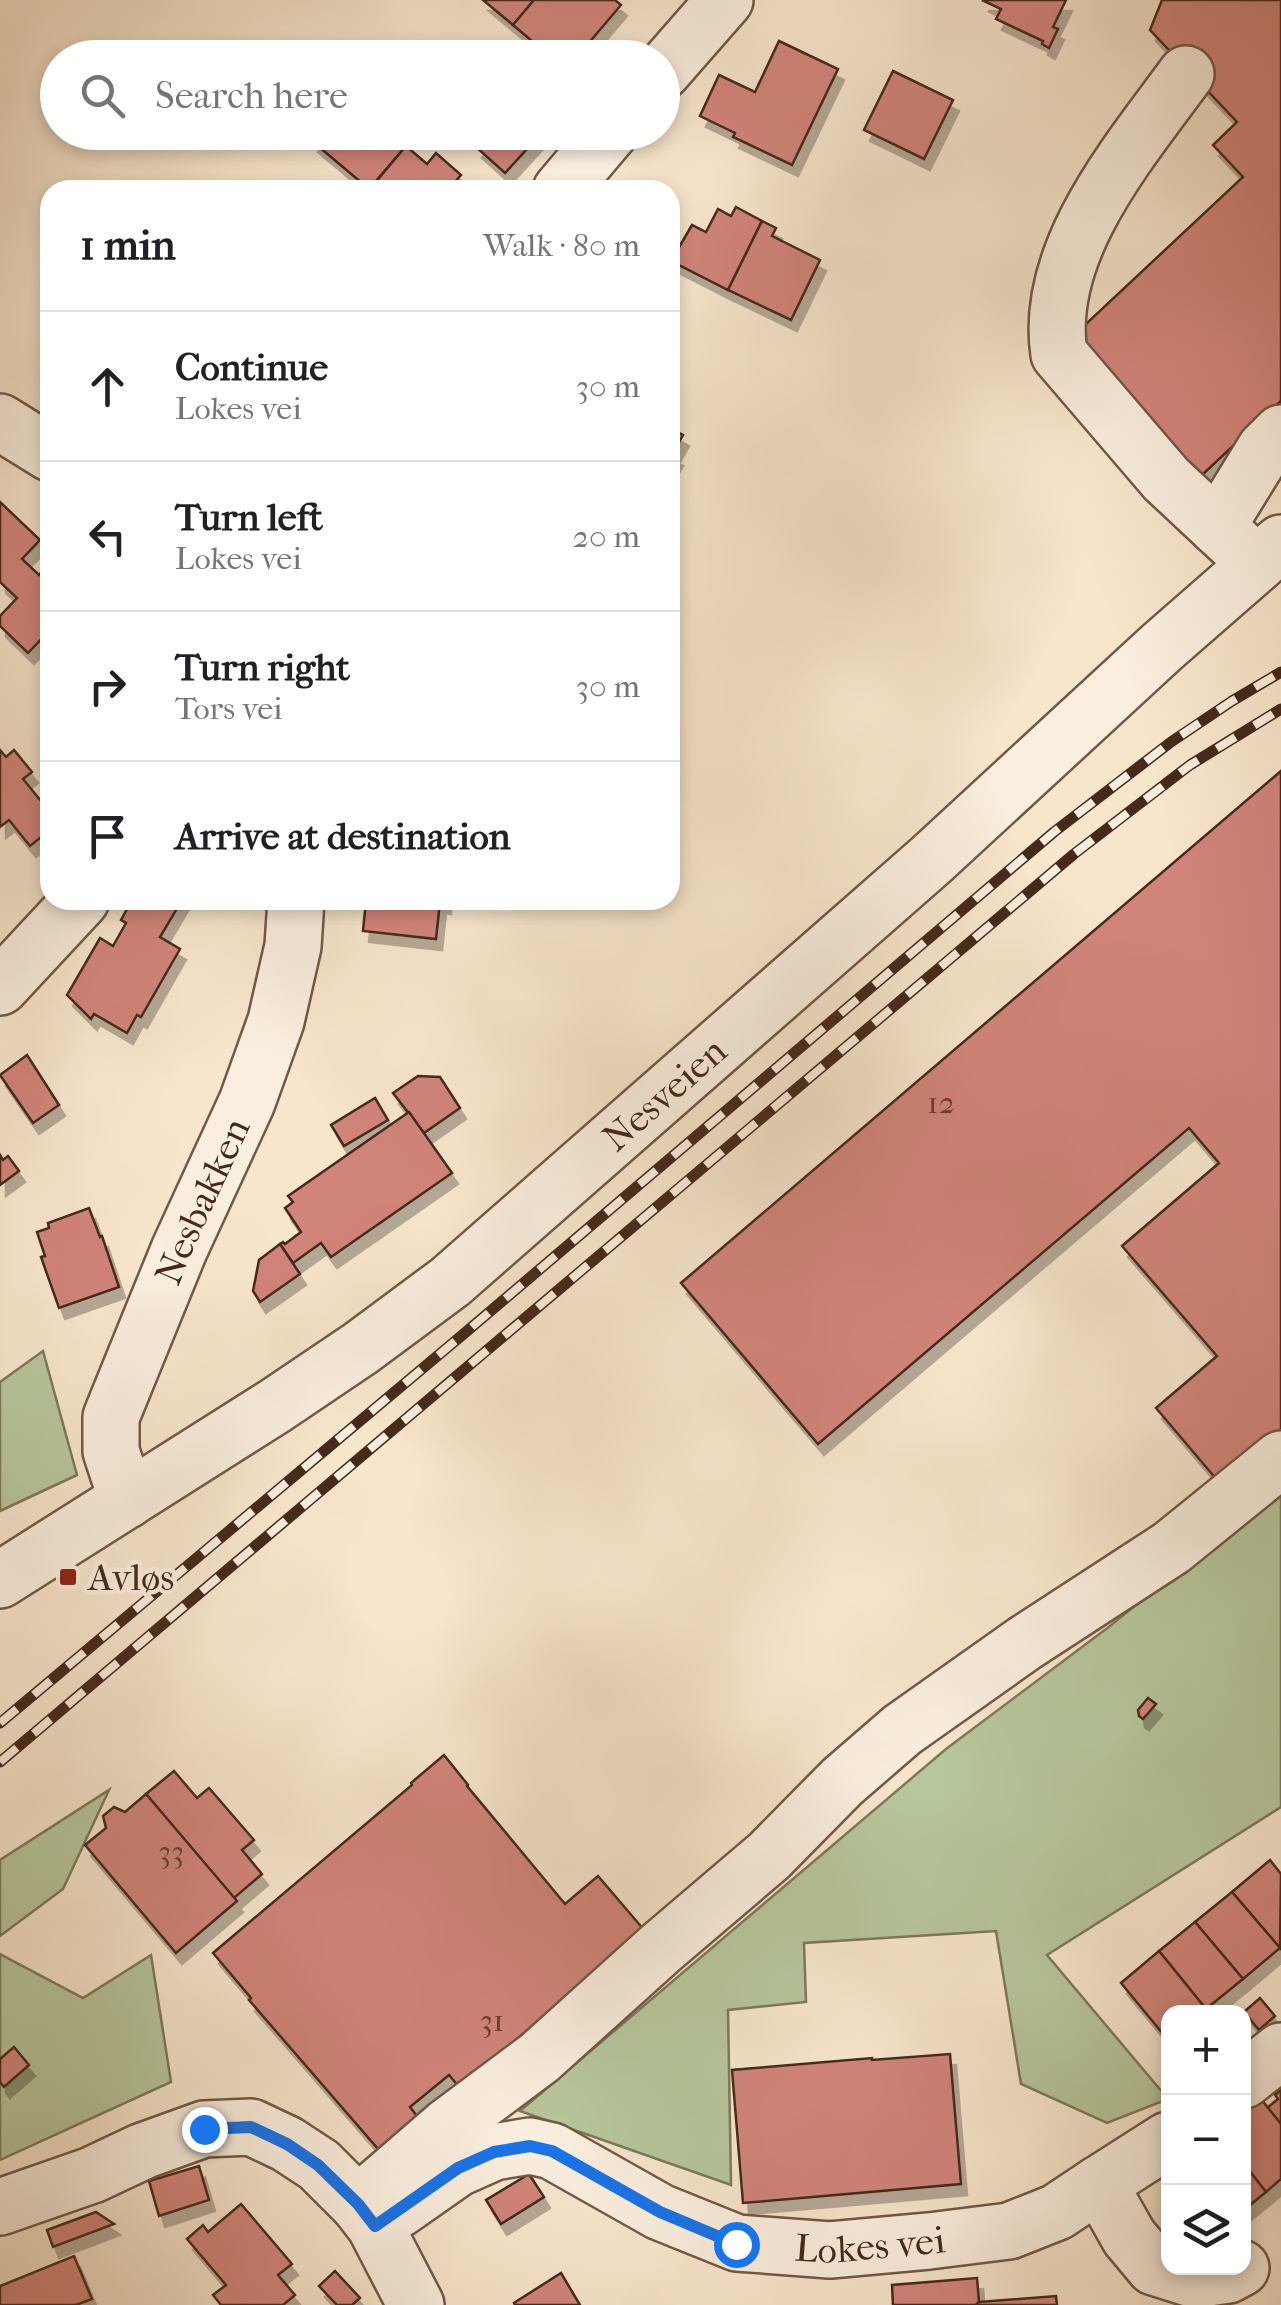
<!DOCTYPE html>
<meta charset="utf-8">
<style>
:root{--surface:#fff;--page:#f6f6f6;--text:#202124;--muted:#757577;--line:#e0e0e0}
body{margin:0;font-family:"IM FELL French Canon",serif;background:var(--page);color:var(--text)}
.controls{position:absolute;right:30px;bottom:30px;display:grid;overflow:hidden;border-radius:20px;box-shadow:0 5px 15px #0003}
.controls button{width:90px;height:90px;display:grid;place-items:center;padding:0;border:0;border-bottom:2px solid var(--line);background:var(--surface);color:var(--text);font:50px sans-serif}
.stop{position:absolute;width:30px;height:30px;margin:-22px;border:8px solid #1a73e8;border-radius:50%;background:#fff}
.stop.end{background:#1a73e8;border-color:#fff;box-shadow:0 2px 10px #0008}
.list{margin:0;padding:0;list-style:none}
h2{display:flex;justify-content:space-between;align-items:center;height:130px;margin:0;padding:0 40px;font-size:42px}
h2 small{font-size:32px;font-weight:400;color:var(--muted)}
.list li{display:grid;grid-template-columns:65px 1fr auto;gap:30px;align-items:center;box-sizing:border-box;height:150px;padding:0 40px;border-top:2px solid var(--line)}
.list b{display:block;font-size:38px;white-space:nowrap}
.list p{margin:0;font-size:32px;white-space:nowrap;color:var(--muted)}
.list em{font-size:32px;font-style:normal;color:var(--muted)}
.icon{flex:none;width:55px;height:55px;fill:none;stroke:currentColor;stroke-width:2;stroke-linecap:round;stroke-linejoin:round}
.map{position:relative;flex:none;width:1281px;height:2305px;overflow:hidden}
.search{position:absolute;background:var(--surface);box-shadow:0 5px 15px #0003;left:40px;top:40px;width:640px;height:110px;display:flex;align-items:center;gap:25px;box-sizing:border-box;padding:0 35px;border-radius:55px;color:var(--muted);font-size:38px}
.panel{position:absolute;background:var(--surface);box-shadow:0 5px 15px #0003;left:40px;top:180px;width:640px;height:730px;border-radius:30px}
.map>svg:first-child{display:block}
</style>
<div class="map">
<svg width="1281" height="2305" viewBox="0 0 1281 2305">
<defs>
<filter id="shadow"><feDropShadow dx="6" dy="11" stdDeviation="0" flood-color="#0004"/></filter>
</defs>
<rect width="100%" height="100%" fill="#f7e5cc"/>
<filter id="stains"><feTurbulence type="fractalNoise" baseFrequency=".002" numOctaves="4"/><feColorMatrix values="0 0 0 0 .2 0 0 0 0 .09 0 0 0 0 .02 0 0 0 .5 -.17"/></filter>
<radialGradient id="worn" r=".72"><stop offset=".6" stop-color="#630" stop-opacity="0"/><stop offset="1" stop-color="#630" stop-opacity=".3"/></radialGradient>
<!-- green -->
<g fill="#b7c69c" stroke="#7e785b" stroke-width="2.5">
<polygon points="43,1351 77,1475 0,1511 0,1382"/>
<polygon points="1281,1487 1281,1807 1047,1955 1168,2099 1107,2123 1021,2084 996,1931 804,1943 806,2002 728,2010 731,2185 520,2111 946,1749 1110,1626"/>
<polygon points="109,1790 63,1889 0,1936 0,1860"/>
<polygon points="0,1954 83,1998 151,1955 171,2082 0,2160"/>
</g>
<!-- building -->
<g fill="#d1847a" stroke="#45291a" stroke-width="2.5" filter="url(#shadow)">
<polygon points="483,0 534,0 513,25"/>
<polygon points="534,0 615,0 621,5 576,58 552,58 513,25"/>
<polygon points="982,0 1066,0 1053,27 1058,29 1049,48 1042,44 1043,41 996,19 1001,9"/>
<polygon points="1162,0 1281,0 1281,401 1201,476 1072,337 1243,177 1213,145 1237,122 1150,30"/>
<polygon points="779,41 838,69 792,165 733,137 735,133 700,116 719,75 755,92"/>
<polygon points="893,71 953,100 924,159 864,130"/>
<polygon points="319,132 407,132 400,141 406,146 369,189 312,141"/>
<polygon points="489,132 530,132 537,138 505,173 476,147"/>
<polygon points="406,146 427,164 436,153 461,175 452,185 458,190 369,190"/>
<polygon points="736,207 762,221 728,290 671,261 692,225 706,232 718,209 731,216"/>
<polygon points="762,221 776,228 772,236 820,260 791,320 728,290"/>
<polygon points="670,428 683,435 673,453 677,455 670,467"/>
<polygon points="0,502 40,540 22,559 39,575 45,568 50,573 50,630 28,653 0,626 0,616 17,598 0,582"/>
<polygon points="0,750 6,757 14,750 32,772 23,779 50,812 50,830 30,846 9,820 0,827"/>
<polygon points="1281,771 1281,1437 1223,1487 1156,1408 1217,1356 1122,1246 1219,1163 1189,1128 818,1444 681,1283"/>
<polygon points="132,900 182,900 160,937 180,949 141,1017 137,1015 127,1033 94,1014 91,1019 67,995 100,938 113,946 126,923 121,920"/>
<polygon points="366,900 445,900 445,903 440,902 436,939 363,931"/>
<polygon points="27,1055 59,1105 33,1123 0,1075"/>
<polygon points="418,1076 440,1077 460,1108 424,1133 393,1093"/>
<polygon points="375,1098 388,1120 344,1146 331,1125"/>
<polygon points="409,1112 452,1173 331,1257 321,1243 293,1263 280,1244 283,1242 285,1244 301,1232 285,1208 293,1202 288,1196"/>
<polygon points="0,1155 3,1160 8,1156 19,1171 0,1185"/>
<polygon points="89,1208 100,1237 102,1236 119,1287 59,1308 41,1257 45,1256 37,1232 49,1228 48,1223"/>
<polygon points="280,1244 300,1274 260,1302 253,1291 259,1260"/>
<polygon points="1148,1698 1156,1704 1143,1719 1139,1716 1138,1710"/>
<polygon points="444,1755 468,1785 467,1786 565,1904 598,1876 645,1931 511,2044 522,2057 470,2100 449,2075 410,2107 424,2125 385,2157 249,2000 251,1998 213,1953 412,1785 411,1783"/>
<polygon points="174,1771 197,1798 209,1788 254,1840 242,1850 262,1874 234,1898 146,1794"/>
<polygon points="146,1794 237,1901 176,1953 85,1845 106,1828 103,1816 114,1807 125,1812"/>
<polygon points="1270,1860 1281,1874 1280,1948 1232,1892"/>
<polygon points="1232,1892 1280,1948 1243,1979 1195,1922"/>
<polygon points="1195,1922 1243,1979 1206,2009 1159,1951"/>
<polygon points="1159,1951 1206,2009 1202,2012 1168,2012 1168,2040 1121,1983"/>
<polygon points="1260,1998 1275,2016 1259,2030 1244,2012"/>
<polygon points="14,2047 29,2065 4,2087 0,2082 0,2059"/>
<polygon points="950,2054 961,2184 743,2203 732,2070 872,2058 872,2060"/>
<polygon points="1281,2090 1281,2124 1267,2108 1278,2099 1275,2095"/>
<polygon points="1257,2094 1281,2124 1281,2179 1266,2192 1244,2164 1244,2121 1247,2117 1244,2113 1244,2105"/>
<polygon points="1244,2164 1266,2192 1244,2210"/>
<polygon points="199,2166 209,2200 159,2216 149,2181"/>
<polygon points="529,2174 544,2197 501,2224 486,2200"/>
<polygon points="241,2204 292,2264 278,2275 295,2295 283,2305 221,2305 213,2295 226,2285 187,2239 203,2225 208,2232"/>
<polygon points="96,2212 114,2224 53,2247 47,2230"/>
<polygon points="74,2256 92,2299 76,2305 0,2305 0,2286"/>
<polygon points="335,2271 360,2298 352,2305 337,2305 319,2286"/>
<polygon points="561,2273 580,2305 515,2305 514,2303"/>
<polygon points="977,2278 979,2302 976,2305 893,2305 892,2285"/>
<polygon points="1056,2296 1057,2305 976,2305 979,2302"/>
</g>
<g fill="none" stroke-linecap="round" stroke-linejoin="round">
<!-- minor casing -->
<g stroke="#725846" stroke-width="60">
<g id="minor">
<polyline points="662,72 725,0"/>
<path d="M1186,74C1130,151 1043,251 1059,354L1166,479L1257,564"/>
<polyline points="561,190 610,132"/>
<polyline points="0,422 50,453"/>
<polyline points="1217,527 1265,449 1281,433"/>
<polyline points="0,987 81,900"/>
<path id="s1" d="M127,1500L111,1451V1417L179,1250L247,1102L276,1021L293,946L296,900"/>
<path id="s2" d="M0,1580L275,1406L361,1348L450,1282L931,860L1162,647L1281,543"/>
<polyline points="1244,2080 1281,2051"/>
<polyline points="1168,2140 1099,2184 1129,2237 1154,2267 1195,2280 1228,2275 1241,2268"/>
<polyline points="358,2204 448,2126 539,2058 661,1948 769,1856 842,1782 902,1730 1025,1643 1171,1548 1281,1459"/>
<polyline points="0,2207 92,2175 143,2151 204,2129 251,2127 287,2144 319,2165 358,2204 375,2226 416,2305"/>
<path id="s3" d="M398,2210L458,2168L494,2152L530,2146L552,2151L660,2212L737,2243L830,2250L929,2241L1009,2231L1057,2212L1099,2184"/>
</g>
</g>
<!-- minor -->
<use href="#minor" stroke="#faeede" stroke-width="55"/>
<!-- rail casing -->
<g stroke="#45291a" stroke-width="11">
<g id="rail">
<polyline points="0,1723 460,1337 1054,832 1171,742 1232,701 1281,672"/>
<polyline points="0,1762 1074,854 1190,765 1281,709"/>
</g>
</g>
<!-- rail -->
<use href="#rail" stroke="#faeede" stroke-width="8" stroke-dasharray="22" stroke-linecap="butt"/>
</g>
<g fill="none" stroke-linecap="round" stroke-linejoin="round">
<!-- route -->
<polyline stroke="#1a73e8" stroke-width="12" points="204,2129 251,2127 287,2144 318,2165 358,2204 375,2226 458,2168 494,2152 530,2146 552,2151 660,2212 736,2244"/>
</g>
<!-- markers -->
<rect fill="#8f2418" stroke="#faeede" stroke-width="4" x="58" y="1567" width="20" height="20" rx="5"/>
<g text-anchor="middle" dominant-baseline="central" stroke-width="9" stroke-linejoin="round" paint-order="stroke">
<!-- number labels -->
<g font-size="32" fill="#684032">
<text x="941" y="1102">12</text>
<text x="171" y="1851">33</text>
<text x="492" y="2020">31</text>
</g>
<!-- street labels -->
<g font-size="38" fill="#45291a" stroke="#faeede">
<text stroke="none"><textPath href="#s2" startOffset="825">Nesveien</textPath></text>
<text stroke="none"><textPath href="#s1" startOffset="320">Nesbakken</textPath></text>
<text stroke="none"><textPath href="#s3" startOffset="512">Lokes vei</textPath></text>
</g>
<!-- poi labels -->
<g font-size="38" fill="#45291a" stroke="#faeede" text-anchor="start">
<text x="88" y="1577">Avløs</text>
</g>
</g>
<rect width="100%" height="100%" filter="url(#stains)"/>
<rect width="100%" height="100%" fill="url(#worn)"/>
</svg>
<div class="controls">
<button>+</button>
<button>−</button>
<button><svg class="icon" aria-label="layers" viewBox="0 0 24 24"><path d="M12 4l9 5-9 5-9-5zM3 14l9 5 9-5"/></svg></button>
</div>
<div class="stop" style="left:736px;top:2244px"></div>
<div class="stop end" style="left:204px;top:2129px"></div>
<div class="search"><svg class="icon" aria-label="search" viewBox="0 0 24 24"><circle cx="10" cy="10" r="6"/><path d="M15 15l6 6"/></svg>Search here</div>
<section class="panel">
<h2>1 min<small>Walk · 80 m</small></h2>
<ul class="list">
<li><svg class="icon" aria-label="ahead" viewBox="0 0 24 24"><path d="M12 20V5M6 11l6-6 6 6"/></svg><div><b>Continue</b><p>Lokes vei</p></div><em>30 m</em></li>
<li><svg class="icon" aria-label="left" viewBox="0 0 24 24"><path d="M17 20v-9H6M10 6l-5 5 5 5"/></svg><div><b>Turn left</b><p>Lokes vei</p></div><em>20 m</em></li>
<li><svg class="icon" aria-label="right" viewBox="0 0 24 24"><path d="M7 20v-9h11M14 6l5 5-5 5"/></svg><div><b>Turn right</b><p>Tors vei</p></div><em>30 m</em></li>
<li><svg class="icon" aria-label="arrive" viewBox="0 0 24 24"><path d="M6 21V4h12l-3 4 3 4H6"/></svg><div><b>Arrive at destination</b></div></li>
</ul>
</section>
</div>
